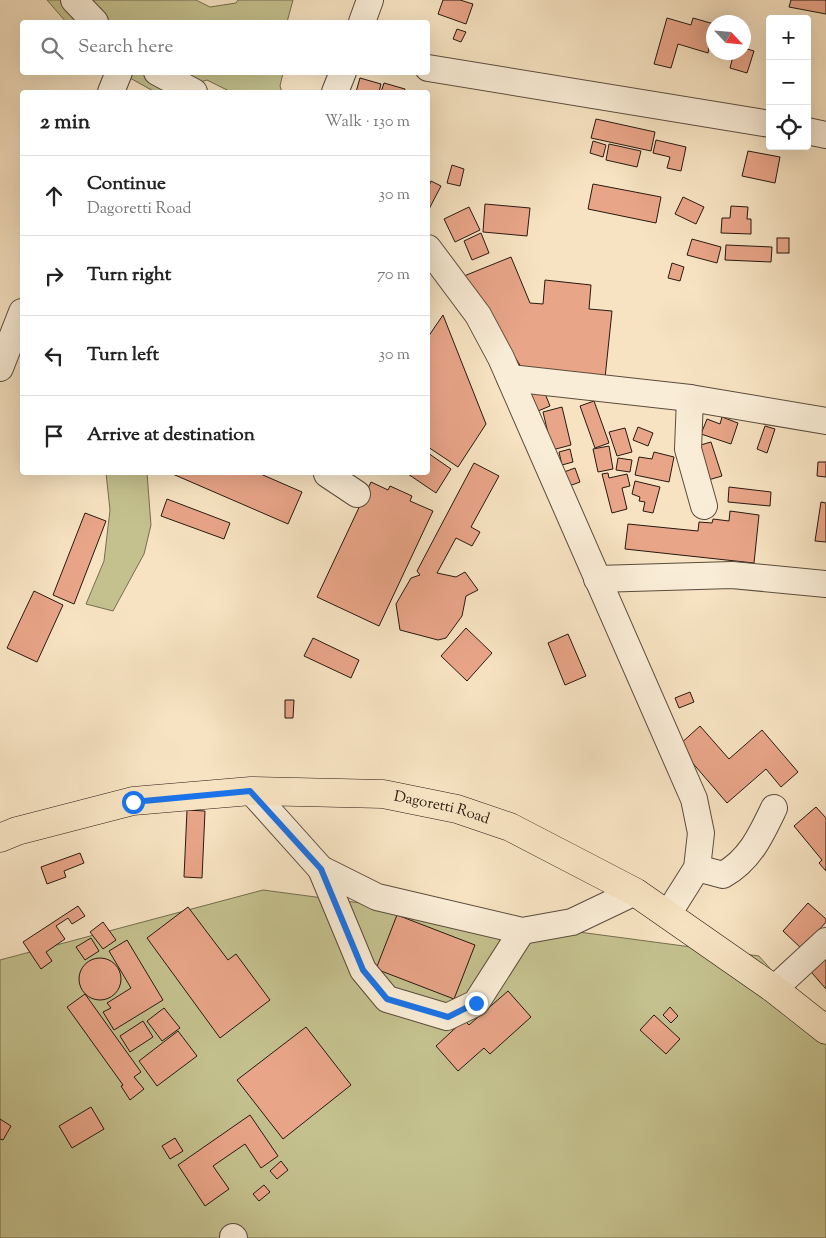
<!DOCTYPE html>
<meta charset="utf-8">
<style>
:root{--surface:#fff;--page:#f2f2f2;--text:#222;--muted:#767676;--line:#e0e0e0}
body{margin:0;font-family:"Sorts Mill Goudy",serif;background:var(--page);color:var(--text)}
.controls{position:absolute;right:15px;top:15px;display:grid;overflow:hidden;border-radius:5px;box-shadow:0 5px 20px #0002}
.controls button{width:45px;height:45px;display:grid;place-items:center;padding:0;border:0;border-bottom:1px solid var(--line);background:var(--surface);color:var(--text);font:25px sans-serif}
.compass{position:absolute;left:706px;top:15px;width:45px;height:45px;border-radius:50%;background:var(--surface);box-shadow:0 5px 20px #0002;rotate:116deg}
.stop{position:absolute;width:15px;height:15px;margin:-11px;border:4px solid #1a73e8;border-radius:50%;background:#fff}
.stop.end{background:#1a73e8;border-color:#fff;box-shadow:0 1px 5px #0008}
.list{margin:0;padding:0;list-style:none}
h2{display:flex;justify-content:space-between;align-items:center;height:65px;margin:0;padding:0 20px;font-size:21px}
h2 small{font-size:16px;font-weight:400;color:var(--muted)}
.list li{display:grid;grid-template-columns:32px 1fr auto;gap:15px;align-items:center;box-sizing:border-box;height:80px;padding:0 20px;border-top:1px solid var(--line)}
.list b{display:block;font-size:19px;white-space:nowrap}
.list p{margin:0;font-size:16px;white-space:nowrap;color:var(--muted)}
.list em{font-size:16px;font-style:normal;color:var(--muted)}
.icon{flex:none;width:28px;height:28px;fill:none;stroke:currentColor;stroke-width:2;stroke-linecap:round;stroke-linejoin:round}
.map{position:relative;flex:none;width:826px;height:1238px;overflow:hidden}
.search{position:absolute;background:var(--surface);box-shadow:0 5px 20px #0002;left:20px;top:20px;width:410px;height:55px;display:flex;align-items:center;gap:12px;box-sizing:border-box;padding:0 18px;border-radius:5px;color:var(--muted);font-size:19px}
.panel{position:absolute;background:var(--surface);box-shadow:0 5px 20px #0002;left:20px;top:90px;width:410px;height:385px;border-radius:5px}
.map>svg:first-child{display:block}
</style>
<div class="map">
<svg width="826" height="1238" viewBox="0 0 826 1238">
<rect width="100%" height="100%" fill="#f7e3c2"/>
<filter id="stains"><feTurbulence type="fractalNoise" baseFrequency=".004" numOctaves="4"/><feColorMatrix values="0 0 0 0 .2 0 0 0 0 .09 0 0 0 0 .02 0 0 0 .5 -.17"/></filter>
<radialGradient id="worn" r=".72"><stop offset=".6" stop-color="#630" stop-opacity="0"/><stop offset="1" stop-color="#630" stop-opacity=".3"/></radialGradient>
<!-- green -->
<g fill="#c4c18e" stroke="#766d50">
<polygon points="47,0 196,0 210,7 236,3 238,0 293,0 287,22 66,22"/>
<polygon points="121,73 283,73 280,86 282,92 231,92 207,80 168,92 155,92"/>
<polygon points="106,473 147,473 151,525 144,554 113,611 86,604 104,561 110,510"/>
<polygon points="263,890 759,956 826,1032 826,1238 0,1238 0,960"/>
</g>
<!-- building -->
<g fill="#e9a588" stroke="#271911">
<polygon points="443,0 460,0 473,4 466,24 438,14"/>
<polygon points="791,0 826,0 826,14 789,7"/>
<polygon points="667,18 691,25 693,18 714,24 708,53 678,44 671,68 654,64"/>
<polygon points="457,29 466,32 461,42 453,39"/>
<polygon points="744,48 754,51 747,73 730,68 734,52 744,52"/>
<polygon points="360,78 381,84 379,92 356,92"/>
<polygon points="384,83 405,89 404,92 381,92"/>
<polygon points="596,119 655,132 651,151 591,138"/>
<polygon points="656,140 686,147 681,171 667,168 670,157 653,153"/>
<polygon points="593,141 606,145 603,157 590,153"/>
<polygon points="609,144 641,151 637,167 606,160"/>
<polygon points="748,151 780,157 775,183 742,176"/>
<polygon points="452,165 464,169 460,186 447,183"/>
<polygon points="431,181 441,186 428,211 428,188"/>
<polygon points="593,184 661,197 656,223 588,209"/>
<polygon points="683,197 704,207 696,224 675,214"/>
<polygon points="485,204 530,208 527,236 483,232"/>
<polygon points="731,206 748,207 747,219 751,219 751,234 721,233 722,218 730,218"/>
<polygon points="469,207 480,230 455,242 444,219"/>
<polygon points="481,233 489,253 472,260 464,241"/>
<rect x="777" y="238" width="12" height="15"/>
<polygon points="692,239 721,247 717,263 687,255"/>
<polygon points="726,245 772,247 771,262 725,260"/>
<polygon points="511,257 530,303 543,304 545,280 591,285 589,309 612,311 605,378 523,370 464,276"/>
<polygon points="672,263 684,267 680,281 668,278"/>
<polygon points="443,315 486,424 458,467 428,447 428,337"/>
<polygon points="542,386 550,406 538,411 530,391"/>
<polygon points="594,401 609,443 595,448 580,406"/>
<polygon points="562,407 571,445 552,450 543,412"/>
<polygon points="722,417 738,423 731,444 701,434 707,419 720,424"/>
<polygon points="765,426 775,429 767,453 757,449"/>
<polygon points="638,427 653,433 648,446 633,440"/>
<polygon points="625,428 632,452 617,456 609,432"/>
<polygon points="711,442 722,476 708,480 697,446"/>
<polygon points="609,446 613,469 598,472 593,449"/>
<polygon points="570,449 573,462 562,465 559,452"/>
<polygon points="654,452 674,457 669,482 635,475 639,457 652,459"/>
<polygon points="428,453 451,469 436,493 405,472 428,472"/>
<polygon points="618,458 632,460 630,472 616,470"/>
<polygon points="818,462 826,462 826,477 817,476"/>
<polygon points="474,463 499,476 471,527 480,532 472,546 456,538 437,573 456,577 465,572 478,590 466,596 462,616 446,638 438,640 400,630 396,604 411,578 420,575 417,571"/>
<polygon points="575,468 580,482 569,486 564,472"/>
<polygon points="168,472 256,472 302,492 288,524"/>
<polygon points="608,473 609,478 627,474 630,486 622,488 627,509 612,513 602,474"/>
<polygon points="635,481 660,487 653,513 643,511 645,502 639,501 640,497 632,494"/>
<polygon points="371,482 388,490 390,486 412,496 410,501 433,511 379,626 317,597"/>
<polygon points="729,487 771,492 770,506 728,502"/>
<polygon points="167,499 230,523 224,539 161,516"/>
<polygon points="821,502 826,503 826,542 815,541"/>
<polygon points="730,511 759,515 754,563 625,549 628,524 698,531 699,522 712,523 713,519 729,521"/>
<polygon points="85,513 106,521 74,604 53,595"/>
<polygon points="34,591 63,605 37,662 7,648"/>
<polygon points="466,628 492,653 467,681 441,656"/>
<polygon points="568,634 586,676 565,685 548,643"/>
<polygon points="313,638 359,660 351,678 304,656"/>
<polygon points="690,692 694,702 679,708 675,698"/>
<polygon points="285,700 294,700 293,718 285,718"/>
<polygon points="700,726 729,759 762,730 798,772 781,787 766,769 727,803 678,746"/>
<polygon points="816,807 826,818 826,871 819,863 822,860 794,826"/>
<polygon points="187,810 205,811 202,878 184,877"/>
<polygon points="80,853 84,863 64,871 66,877 47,884 41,867"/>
<polygon points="808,903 826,919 826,922 802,949 783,931"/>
<polygon points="78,906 85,916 72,924 68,918 56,926 65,939 46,952 52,961 41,969 23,942"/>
<polygon points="188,907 228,960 236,954 270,1000 220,1038 147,938"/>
<polygon points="397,915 475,945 454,999 376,969"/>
<polygon points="103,922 116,940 103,949 90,932"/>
<polygon points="91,938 99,951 85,960 76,947"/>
<polygon points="127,940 163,1000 114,1030 103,1012 111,1008 107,1003 131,988 109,951"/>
<polygon points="826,946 826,989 805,965"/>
<circle cx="100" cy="979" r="21"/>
<polygon points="508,991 531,1017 490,1054 484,1048 458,1071 436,1046 464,1020 469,1025"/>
<polygon points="85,994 141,1072 134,1077 144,1089 130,1100 121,1086 123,1085 67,1007"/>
<polygon points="670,1007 678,1016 671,1023 663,1015"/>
<polygon points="164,1008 180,1028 162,1041 147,1021"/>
<polygon points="654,1015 680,1039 666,1054 640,1030"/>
<polygon points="143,1021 153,1037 130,1052 120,1036"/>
<polygon points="306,1027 351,1085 283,1139 237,1080"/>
<polygon points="178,1031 197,1056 157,1086 139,1061"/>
<polygon points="91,1107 104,1129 72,1148 59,1126"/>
<polygon points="250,1115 278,1156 261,1168 245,1144 213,1166 229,1189 205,1206 178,1165"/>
<polygon points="0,1119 11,1126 3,1140 0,1139"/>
<polygon points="175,1138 183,1151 170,1159 162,1146"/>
<polygon points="281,1161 288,1170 277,1179 270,1171"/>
<polygon points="264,1185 270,1192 259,1201 253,1194"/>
</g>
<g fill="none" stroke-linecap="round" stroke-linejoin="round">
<!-- minor casing -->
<g stroke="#5b4c3d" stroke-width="28">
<g id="minor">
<polyline points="74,0 95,22"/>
<polyline points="362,22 370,0"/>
<polyline points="428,68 770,124"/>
<polyline points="157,72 194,92"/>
<polyline points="111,92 119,72"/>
<polyline points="335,92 343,72"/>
<polyline points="807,131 826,135"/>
<polyline points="428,248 478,315 501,358 694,799 701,833 697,868 668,914"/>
<polyline points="0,368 22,312"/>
<polyline points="510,378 690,398 826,421"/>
<polyline points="690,398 688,449 704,506"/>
<polyline points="328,472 327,474 357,494"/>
<polyline points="597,579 732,575 826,584"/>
<polyline points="251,791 321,869 377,897 522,931 572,922 635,892"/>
<path d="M697,868L723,875C750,860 761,835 774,808"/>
<polyline points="321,869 363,970 387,999 447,1017 476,1003 522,931"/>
<polyline points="774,989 826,941"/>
<polyline points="233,1237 234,1238"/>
</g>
</g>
<!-- major casing -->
<g stroke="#271911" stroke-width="29">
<g id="major">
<path id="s1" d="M0,838L17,831L133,801L251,791L383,794L457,809L510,827L635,892L774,989L826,1030"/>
</g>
</g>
<!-- minor -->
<use href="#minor" stroke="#faedd7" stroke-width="26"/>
<!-- major -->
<use href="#major" stroke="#f7e3c2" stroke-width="28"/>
</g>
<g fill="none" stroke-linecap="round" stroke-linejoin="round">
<!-- route -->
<polyline stroke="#1a73e8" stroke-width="6" points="133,802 250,791 321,869 363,970 387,999 448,1017 476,1003"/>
</g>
<g text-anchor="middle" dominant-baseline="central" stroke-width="4" stroke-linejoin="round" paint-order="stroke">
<!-- street labels -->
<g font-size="15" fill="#271911" stroke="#faedd7">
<text stroke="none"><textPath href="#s1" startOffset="449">Dagoretti Road</textPath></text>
</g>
</g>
<rect width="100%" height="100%" filter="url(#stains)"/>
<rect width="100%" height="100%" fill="url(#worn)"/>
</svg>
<div class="controls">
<button>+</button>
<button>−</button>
<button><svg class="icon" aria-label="locate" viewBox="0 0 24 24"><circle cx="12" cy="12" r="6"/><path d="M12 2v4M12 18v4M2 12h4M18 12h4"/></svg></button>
</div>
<svg class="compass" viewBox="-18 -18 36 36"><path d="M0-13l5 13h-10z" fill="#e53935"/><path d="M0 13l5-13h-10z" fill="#767676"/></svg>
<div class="stop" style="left:133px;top:802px"></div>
<div class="stop end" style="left:476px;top:1003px"></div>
<div class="search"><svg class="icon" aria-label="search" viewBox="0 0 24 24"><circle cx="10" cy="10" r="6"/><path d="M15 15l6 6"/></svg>Search here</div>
<section class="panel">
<h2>2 min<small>Walk · 130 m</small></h2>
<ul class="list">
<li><svg class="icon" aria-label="ahead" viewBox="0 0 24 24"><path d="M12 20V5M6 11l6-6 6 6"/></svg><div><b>Continue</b><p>Dagoretti Road</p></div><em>30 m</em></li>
<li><svg class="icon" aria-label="right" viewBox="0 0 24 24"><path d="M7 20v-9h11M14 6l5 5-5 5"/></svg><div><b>Turn right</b></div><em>70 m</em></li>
<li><svg class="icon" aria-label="left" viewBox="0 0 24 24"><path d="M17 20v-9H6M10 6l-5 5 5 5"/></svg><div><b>Turn left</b></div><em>30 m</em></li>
<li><svg class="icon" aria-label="arrive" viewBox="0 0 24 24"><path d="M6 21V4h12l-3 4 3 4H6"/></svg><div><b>Arrive at destination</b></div></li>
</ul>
</section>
</div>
